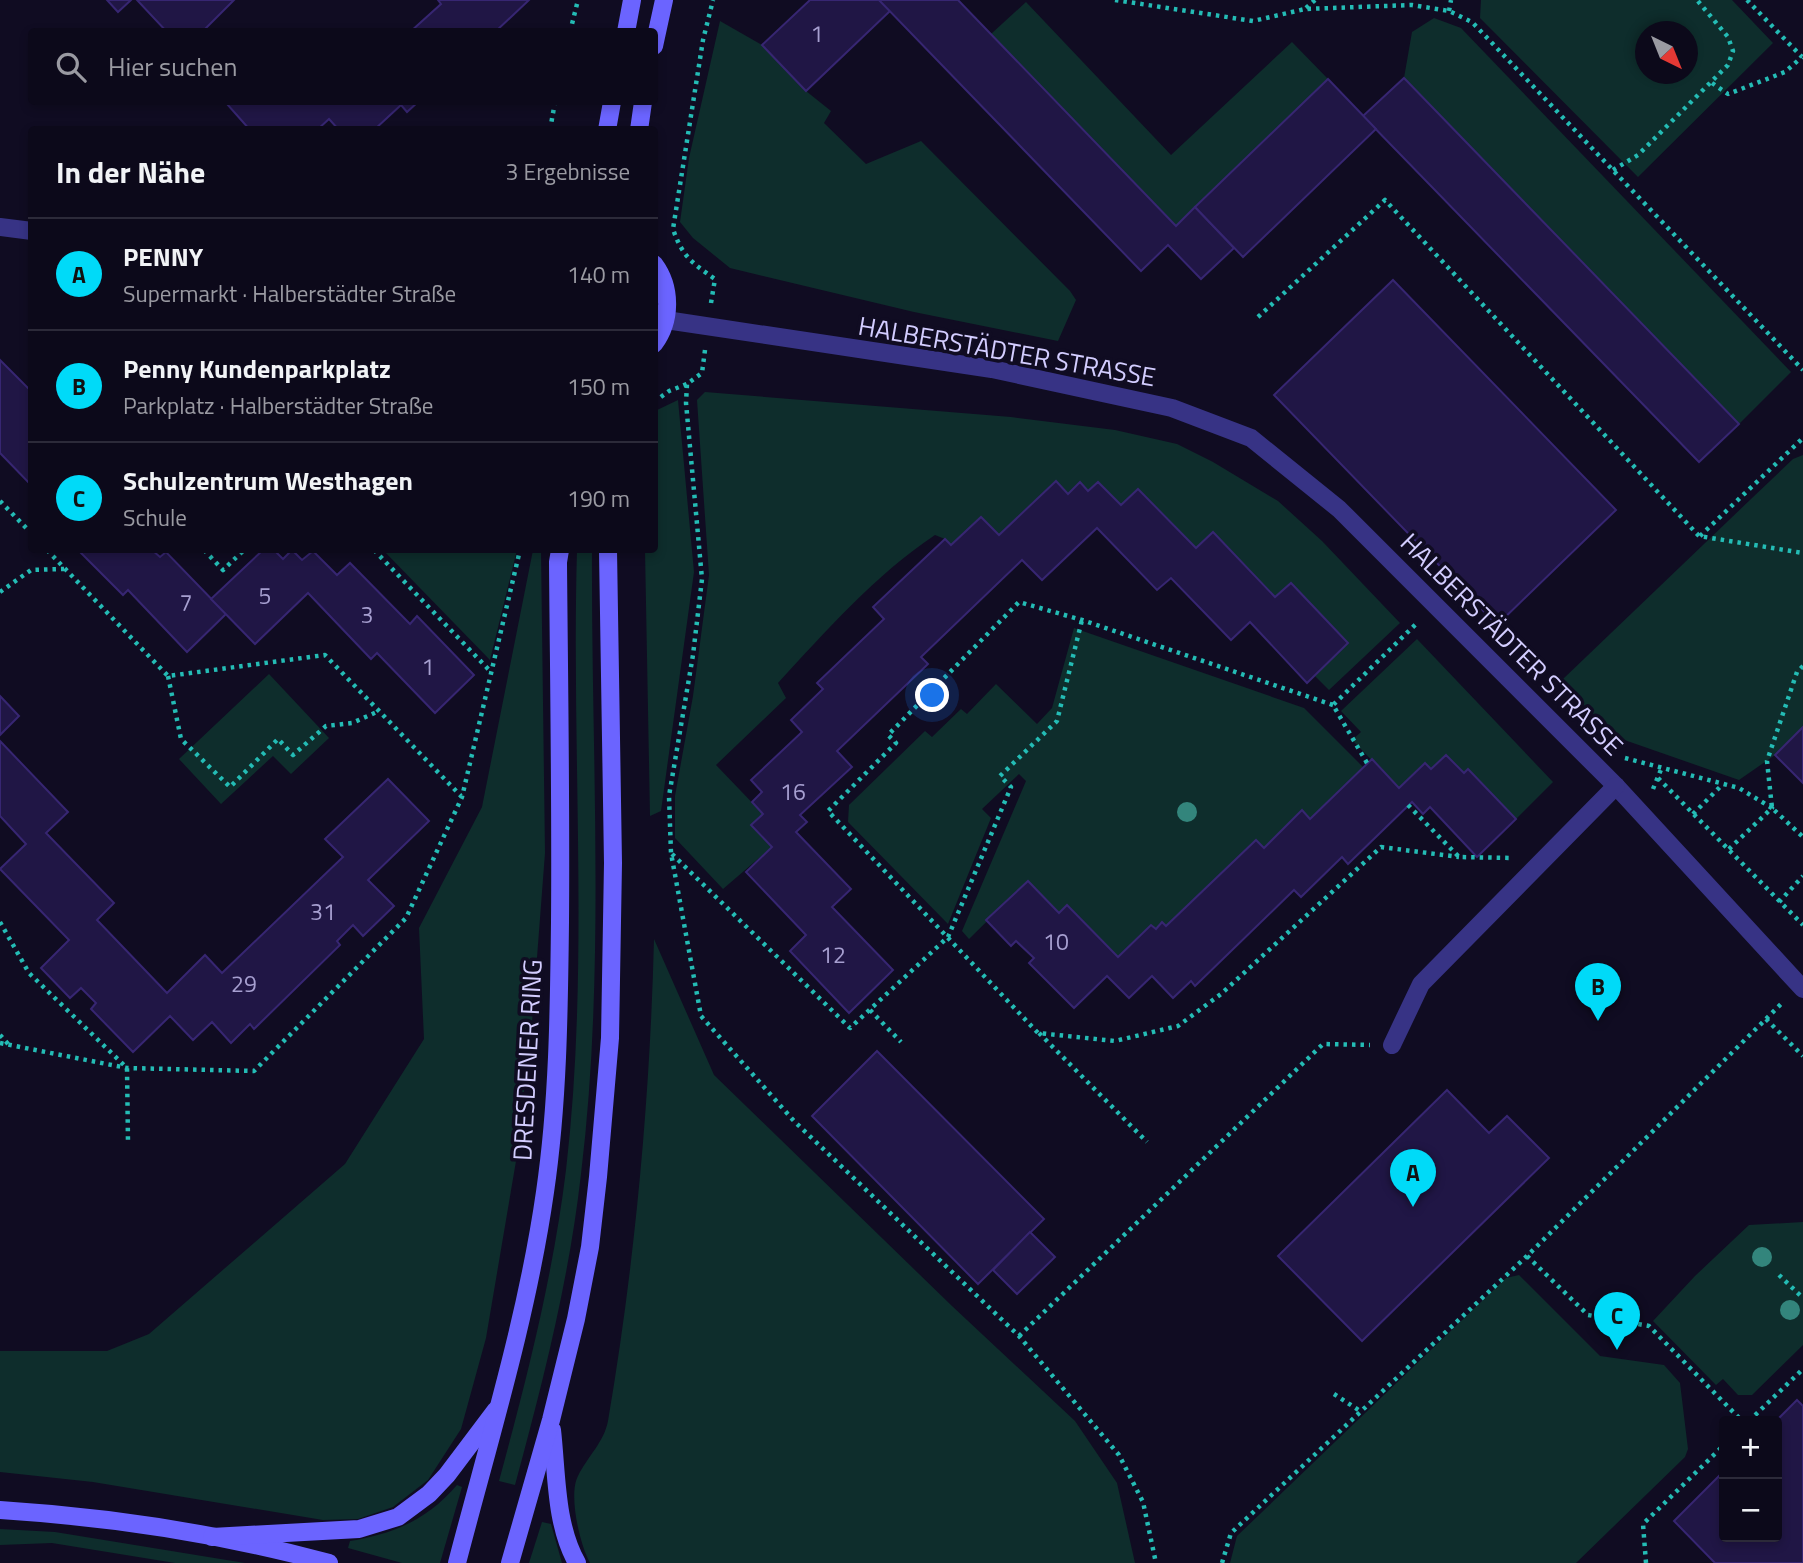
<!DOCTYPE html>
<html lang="de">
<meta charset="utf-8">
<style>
:root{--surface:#0c091a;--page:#1a1727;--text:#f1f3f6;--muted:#9a9aa2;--line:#2c2a39;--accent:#00daf8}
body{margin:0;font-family:"Titillium Web",sans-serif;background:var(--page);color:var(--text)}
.controls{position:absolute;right:21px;bottom:21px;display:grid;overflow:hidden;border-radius:7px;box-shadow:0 4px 10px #0003}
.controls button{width:63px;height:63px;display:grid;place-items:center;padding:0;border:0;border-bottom:2px solid var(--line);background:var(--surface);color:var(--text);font:35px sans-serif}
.compass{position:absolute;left:1635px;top:21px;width:63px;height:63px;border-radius:50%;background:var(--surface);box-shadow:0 4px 10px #0003;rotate:137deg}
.you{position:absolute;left:933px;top:696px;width:24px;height:24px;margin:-18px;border:5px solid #fff;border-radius:50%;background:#1a73e8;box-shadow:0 0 0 10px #1a73e833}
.badge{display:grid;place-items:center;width:46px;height:46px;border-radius:50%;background:var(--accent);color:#111;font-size:23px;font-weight:700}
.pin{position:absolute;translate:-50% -58px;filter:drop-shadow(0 2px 4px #0008)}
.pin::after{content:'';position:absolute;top:37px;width:24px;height:21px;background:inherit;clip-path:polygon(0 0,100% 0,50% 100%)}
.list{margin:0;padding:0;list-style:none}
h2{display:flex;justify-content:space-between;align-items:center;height:91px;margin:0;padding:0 28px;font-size:30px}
h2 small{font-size:23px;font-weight:400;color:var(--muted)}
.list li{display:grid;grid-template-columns:46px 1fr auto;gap:21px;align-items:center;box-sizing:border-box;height:112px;padding:0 28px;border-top:2px solid var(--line)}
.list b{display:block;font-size:26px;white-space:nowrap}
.list p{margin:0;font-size:23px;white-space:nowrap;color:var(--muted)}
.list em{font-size:23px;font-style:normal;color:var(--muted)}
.icon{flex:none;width:38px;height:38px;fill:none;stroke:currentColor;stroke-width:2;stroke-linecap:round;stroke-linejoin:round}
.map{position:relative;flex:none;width:1803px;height:1563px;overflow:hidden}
.search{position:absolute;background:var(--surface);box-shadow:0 4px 10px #0003;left:28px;top:28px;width:630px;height:77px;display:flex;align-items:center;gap:18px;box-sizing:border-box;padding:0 24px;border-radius:7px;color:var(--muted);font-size:26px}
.panel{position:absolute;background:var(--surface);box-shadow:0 4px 10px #0003;left:28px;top:126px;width:630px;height:427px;border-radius:7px}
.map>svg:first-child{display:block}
</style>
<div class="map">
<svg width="1803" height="1563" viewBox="0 0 1803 1563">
<rect width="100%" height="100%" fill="#100c22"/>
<!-- green -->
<g fill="#0e2d2c" fill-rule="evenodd">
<path d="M1481,0H1732L1773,43L1638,177L1480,18ZM1646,32H1688V74H1646Z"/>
<polygon points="1026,2 1171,155 1292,42 1328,79 1176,226 991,34"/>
<polygon points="1434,18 1461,28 1791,372 1739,424 1404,78 1412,32"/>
<polygon points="720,21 762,45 806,91 831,111 824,123 866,164 921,141 1070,291 1076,300 1058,341 914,312 730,268 693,238 680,222 689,158"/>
<path d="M705,392L1011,417L1115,430L1177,444L1213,462L1278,501L1322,541L1400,623L1329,690L1315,676L1348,643L1291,583L1275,597L1213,533L1196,548L1138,489L1121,505L1098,482L1088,491L1080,483L1068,494L1055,481L999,535L981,517L951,545L945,539L935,535C875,575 827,630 778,683L786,698L716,765L763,814L751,825L772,847L723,889L675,838V796L693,696L709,575L697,400Z"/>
<polygon points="678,400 694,572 661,811 650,816 645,550 654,550 655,411"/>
<polygon points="1803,455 1803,727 1775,755 1739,780 1613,736 1561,686 1562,680 1751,499 1793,459"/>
<polygon points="383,550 517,550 490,660"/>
<polygon points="533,550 541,550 545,853 532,1023 516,1161 486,1338 461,1429 428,1480 393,1507 358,1519 323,1520 93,1482 0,1472 0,1351 107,1351 149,1334 345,1164 424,1039 419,928 482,807"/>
<path d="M577,550H592C591,757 606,968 581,1174C569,1280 543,1382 515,1485L499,1481C527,1378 553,1276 566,1170C590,964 571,756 577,550Z"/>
<polygon points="1074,628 1304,708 1363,767 1310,819 1302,811 1264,848 1256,840 1166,926 1162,923 1156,929 1151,925 1118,957 1068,905 1059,913 1028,881 969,939 962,931 1026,781 1019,774 982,809 991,818 948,924 848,822 849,805 925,731 932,737 961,709 967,714 996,684 1037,724 1052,708"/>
<polygon points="1417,639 1553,782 1516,819 1468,770 1464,773 1446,755 1431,769 1424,763 1399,788 1352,740 1361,732 1341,711"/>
<polygon points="269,674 329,738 291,774 273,756 221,804 179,759"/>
<path d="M654,939L714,1075L952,1306L1075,1421L1117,1483L1135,1563H590C580,1545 568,1495 578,1476C588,1456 604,1442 608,1421C635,1262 650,1100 654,939Z"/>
<polygon points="1803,1222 1803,1345 1752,1395 1738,1395 1723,1379 1716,1385 1653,1321 1695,1276 1749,1225"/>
<polygon points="1519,1275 1600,1356 1664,1365 1680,1383 1688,1449 1685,1457 1576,1563 1230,1563 1237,1536 1506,1278"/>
<path d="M457,1485L462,1487L440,1563H402L348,1548L350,1541C394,1534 428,1519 457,1485Z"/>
<polygon points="542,1522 551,1524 562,1563 529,1563"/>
<polygon points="0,1529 55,1532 245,1563 175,1563 52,1543 0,1545"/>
</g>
<!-- building -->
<g fill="#201645" stroke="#372672" stroke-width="2">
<polygon points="107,0 131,0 118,12"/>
<polygon points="137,0 234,0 202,32 167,32"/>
<polygon points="438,0 529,0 495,32 410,32 441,4"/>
<polygon points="810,0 879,0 890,11 806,91 762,45"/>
<polygon points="879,0 958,0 1176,226 1195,207 1234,248 1201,279 1168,245 1141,271"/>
<polygon points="1404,78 1739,424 1699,462 1363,116"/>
<polygon points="1328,79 1376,129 1243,257 1195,207"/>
<polygon points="229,102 418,102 407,112 401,105 374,130 339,130 329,119 317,130 250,130 227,104"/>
<polygon points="1393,280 1616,510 1497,625 1274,395"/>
<polygon points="0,360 32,392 30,406 32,486 0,453"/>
<polygon points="1056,481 1068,494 1080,482 1088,491 1098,482 1121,505 1138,489 1196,548 1213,532 1275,597 1291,583 1348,643 1307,683 1250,622 1231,640 1171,578 1157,590 1097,528 1042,580 1022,560 921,657 928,664 837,751 852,767 800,815 807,822 796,832 851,889 832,907 893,970 849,1013 790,951 806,935 746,872 772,847 751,825 763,814 752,802 762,792 751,780 802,732 791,720 823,689 817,683 884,619 873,607 945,539 951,545 981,517 999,535"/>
<polygon points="78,550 152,550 160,557 166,552 226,614 187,652 128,590 123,595"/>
<polygon points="263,550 274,550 283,559 292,550 302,560 313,551 337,575 350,563 410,624 417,616 474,675 435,713 377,653 371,659 308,593 255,644 211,599"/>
<polygon points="0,696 19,716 0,735"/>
<polygon points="1803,727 1803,783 1775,755"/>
<polygon points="0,741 68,812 46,833 114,903 97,920 167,993 205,955 222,973 343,857 325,839 388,779 429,821 368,880 394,906 363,936 353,925 337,941 340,945 254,1029 250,1024 231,1043 212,1022 193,1040 170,1016 133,1052 91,1009 96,1003 81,988 70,998 41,968 69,940 0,869 26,844 0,816"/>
<polygon points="1446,755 1464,773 1468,769 1516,819 1477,857 1430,807 1423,814 1412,802 1348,864 1342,857 1301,897 1294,890 1195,986 1191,981 1173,998 1152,976 1129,998 1107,976 1074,1008 1029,963 1034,958 1016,941 1011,946 986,920 1028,881 1059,913 1067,905 1118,957 1151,925 1156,929 1162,922 1166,926 1256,840 1264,848 1302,810 1310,819 1372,759 1399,788 1425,763 1431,769"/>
<polygon points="877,1051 1044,1219 978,1284 812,1116"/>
<polygon points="1447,1090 1489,1133 1507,1116 1549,1158 1362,1341 1278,1256"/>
<polygon points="1030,1232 1055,1257 1017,1294 993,1270"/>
<polygon points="1797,1400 1803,1406 1803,1563 1715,1563 1674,1521 1724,1471 1724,1537 1777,1537 1776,1421"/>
</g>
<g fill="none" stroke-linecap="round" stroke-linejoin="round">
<!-- path -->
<g stroke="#24bcb5" stroke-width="4.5" stroke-dasharray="3.5 5" stroke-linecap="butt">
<polyline points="1115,0 1253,21 1305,9 1412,5 1449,11 1472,22 1803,370"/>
<polyline points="1747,0 1802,57"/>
<polyline points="1306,8 1315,0"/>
<polyline points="1449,11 1451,0"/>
<polyline points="570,32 578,0"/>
<polyline points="1712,83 1728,94 1785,72 1802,57"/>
<polyline points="550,130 555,102"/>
<polyline points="1613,170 1638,155 1728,65 1733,51 1728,37 1697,0"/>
<path d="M711,303L715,279C692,263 682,256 673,229L703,40L713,0"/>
<polyline points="1258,317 1385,200 1699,536 1803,553"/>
<polyline points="705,350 702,373 687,384 686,403 702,579 693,655 669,796 671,853 701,1016 794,1121 1019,1336 1119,1455 1143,1502 1156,1563"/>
<polyline points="654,402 669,391 687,384"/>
<polyline points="0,501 32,534"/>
<polyline points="1700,536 1803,438"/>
<polyline points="47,550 168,676 325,655 461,796"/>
<polyline points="204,550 223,570 244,550"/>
<polyline points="374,550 491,672"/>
<polyline points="0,592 31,570 64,569"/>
<polyline points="1803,666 1797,672 1767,761 1772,808 1803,837"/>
<polyline points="168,676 181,739 230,787 278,739 293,755 326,726 352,723 379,711"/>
<polyline points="1333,705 1082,620 1019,602 888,735 896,743 828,811 1038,1033 1115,1041 1178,1026 1221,994 1381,847 1459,857"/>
<polyline points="1625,758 1739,788 1772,808 1728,850"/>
<polyline points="1367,763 1333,705 1417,623"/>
<polyline points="1658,778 1803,925"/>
<polyline points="1653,789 1662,767"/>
<polyline points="1408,805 1459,857 1512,858"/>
<polyline points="1693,814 1723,784"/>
<polyline points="672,854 850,1028 948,937 1011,787 1000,776 1057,721 1082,620"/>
<polyline points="1779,902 1803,876"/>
<polyline points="0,922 29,973 127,1068 128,1143"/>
<polyline points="870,1010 901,1042"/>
<polyline points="1766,1019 1803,1056"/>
<polyline points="1039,1033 1147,1142"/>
<polyline points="0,1035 9,1045"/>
<polyline points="0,1043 127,1068 254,1071 406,918 462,797 520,550"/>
<polyline points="1527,1256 1588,1315 1649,1326 1742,1421"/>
<polyline points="1779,1275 1803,1298"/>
<polyline points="1019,1336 1323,1044 1370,1045"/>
<polyline points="1334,1394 1360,1411"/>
<polyline points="1749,1421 1803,1369"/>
<polyline points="1222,1563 1231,1533 1527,1256 1783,1002"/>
<polyline points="1646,1563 1643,1524 1724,1445"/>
</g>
<!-- street -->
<g stroke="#373385" stroke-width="18">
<polyline points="0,227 32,231"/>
<polyline points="666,320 992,369 1172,408 1251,438 1339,509 1616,786 1803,989"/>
<polyline points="1392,1045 1421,984 1616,786"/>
</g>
<!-- secondary -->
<g stroke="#6b64ff" stroke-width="18">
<polyline points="626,32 632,0"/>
<polyline points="654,46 664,0"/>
<polyline points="607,130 612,102"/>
<polyline points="639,130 643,102"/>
<path d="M654,264C672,288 671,321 654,344"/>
<path d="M552,1430C557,1474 555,1524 577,1563"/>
<path d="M0,1510C110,1517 222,1534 329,1563"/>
<polyline points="212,1537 359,1529 398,1517 429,1494 447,1475 496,1410"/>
<path d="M457,1563C489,1440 527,1318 545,1192C558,1103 559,1012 560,922C561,802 559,682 558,562L560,550"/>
<polyline points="510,1563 551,1420 576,1319 590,1247 598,1177 610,1038 613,863 608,550"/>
</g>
</g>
<!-- trees -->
<g fill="#33857c">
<circle cx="1187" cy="812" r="10"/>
<circle cx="1762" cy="1257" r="10"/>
<circle cx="1790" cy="1310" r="10"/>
</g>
<g text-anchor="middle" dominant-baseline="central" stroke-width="7" stroke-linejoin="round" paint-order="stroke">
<!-- number labels -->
<g font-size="23" fill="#a69fd0">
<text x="817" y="33">1</text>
<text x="265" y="595">5</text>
<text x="186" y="602">7</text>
<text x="367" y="614">3</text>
<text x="428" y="666">1</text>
<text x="793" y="791">16</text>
<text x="323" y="911">31</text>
<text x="1056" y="941">10</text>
<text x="833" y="954">12</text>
<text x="244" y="983">29</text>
</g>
<!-- street labels -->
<g font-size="26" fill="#d3cdff" stroke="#100c22">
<text transform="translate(1007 351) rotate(10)">HALBERSTÄDTER STRASSE</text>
<text transform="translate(1512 644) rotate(45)">HALBERSTÄDTER STRASSE</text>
<text transform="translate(527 1060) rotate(-87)">DRESDENER RING</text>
</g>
</g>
</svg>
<div class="controls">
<button>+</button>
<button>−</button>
</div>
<svg class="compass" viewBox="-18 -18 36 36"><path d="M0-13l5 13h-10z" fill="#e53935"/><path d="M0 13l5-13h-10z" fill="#9a9aa2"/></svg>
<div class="you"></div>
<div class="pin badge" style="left:1413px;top:1207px">A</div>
<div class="pin badge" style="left:1598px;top:1021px">B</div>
<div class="pin badge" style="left:1617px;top:1350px">C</div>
<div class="search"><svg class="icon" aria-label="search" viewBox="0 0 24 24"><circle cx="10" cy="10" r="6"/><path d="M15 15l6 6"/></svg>Hier suchen</div>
<section class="panel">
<h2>In der Nähe<small>3 Ergebnisse</small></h2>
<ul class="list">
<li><span class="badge">A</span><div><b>PENNY</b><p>Supermarkt · Halberstädter Straße</p></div><em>140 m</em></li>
<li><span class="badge">B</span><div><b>Penny Kundenparkplatz</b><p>Parkplatz · Halberstädter Straße</p></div><em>150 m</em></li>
<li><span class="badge">C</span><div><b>Schulzentrum Westhagen</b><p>Schule</p></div><em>190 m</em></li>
</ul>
</section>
</div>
